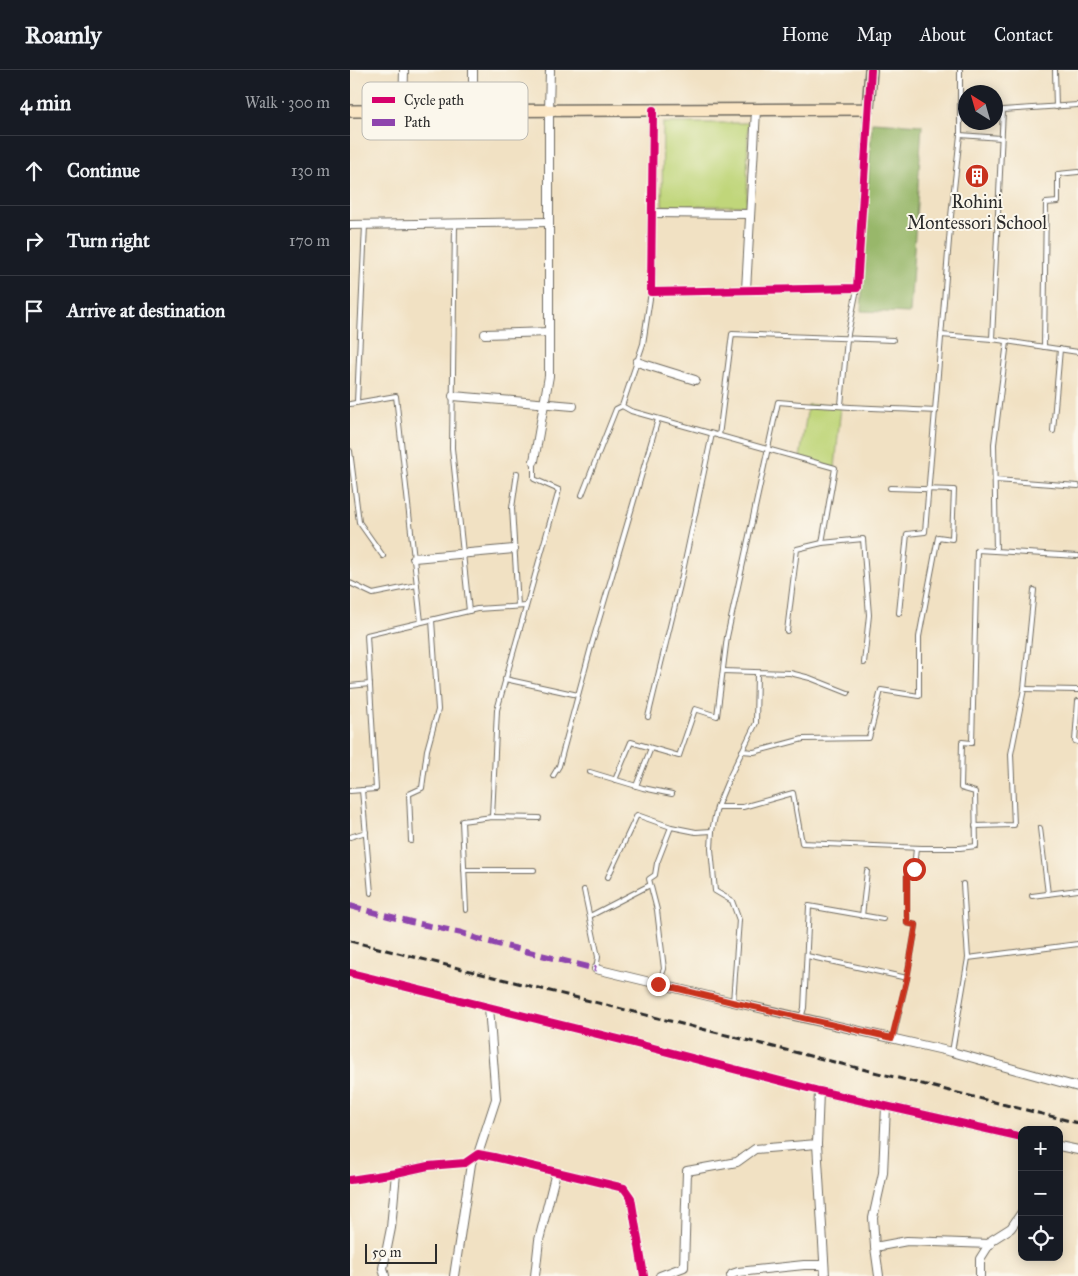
<!DOCTYPE html>
<meta charset="utf-8">
<style>
:root{--surface:#171b24;--page:#20242c;--text:#f1f3f6;--muted:#9ea1a6;--line:#363941}
body{margin:0;font-family:"IM FELL Great Primer",serif;background:var(--page);color:var(--text)}
.controls{position:absolute;right:15px;bottom:15px;display:grid;overflow:hidden;border-radius:10px;box-shadow:0 2px 12px #0003}
.controls button{width:45px;height:45px;display:grid;place-items:center;padding:0;border:0;border-bottom:1px solid var(--line);background:var(--surface);color:var(--text);font:25px sans-serif}
.compass{position:absolute;left:608px;top:15px;width:45px;height:45px;border-radius:50%;background:var(--surface);box-shadow:0 2px 12px #0003;rotate:323deg}
.scale{position:absolute;left:15px;bottom:12px;width:72px;box-sizing:border-box;padding-left:5px;border:2px solid #2b2b2b;border-top:0;font-size:14px;line-height:18px;white-space:nowrap;color:#2b2b2b;-webkit-text-stroke:4px #fbf7ec;paint-order:stroke}
.stop{position:absolute;width:15px;height:15px;margin:-11px;border:4px solid #c8321e;border-radius:50%;background:#fff}
.stop.end{background:#c8321e;border-color:#fff;box-shadow:0 1px 5px #0008}
.list{margin:0;padding:0;list-style:none}
h2{display:flex;justify-content:space-between;align-items:center;height:65px;margin:0;padding:0 20px;font-size:21px}
h2 small{font-size:16px;font-weight:400;color:var(--muted)}
.list li{display:grid;grid-template-columns:32px 1fr auto;gap:15px;align-items:center;box-sizing:border-box;height:70px;padding:0 20px;border-top:1px solid var(--line)}
.list b{display:block;font-size:19px;white-space:nowrap}
.list em{font-size:16px;font-style:normal;color:var(--muted)}
.icon{flex:none;width:28px;height:28px;fill:none;stroke:currentColor;stroke-width:2;stroke-linecap:round;stroke-linejoin:round}
.map{position:relative;flex:none;width:728px;height:1206px;overflow:hidden}
header{display:flex;align-items:center;gap:30px;box-sizing:border-box;height:70px;padding:0 25px;background:var(--surface);border-bottom:1px solid var(--line)}
header strong{font-size:24px}
nav{display:flex;gap:28px;margin-inline-start:auto;font-size:18px}
main{display:flex}
aside{flex:1;background:var(--surface)}
.map>svg:first-child{display:block}
</style>
<header>
<strong>Roamly</strong>
<nav><a>Home</a><a>Map</a><a>About</a><a>Contact</a></nav>
</header>
<main>
<aside>
<h2>4 min<small>Walk · 300 m</small></h2>
<ul class="list">
<li><svg class="icon" aria-label="ahead" viewBox="0 0 24 24"><path d="M12 20V5M6 11l6-6 6 6"/></svg><div><b>Continue</b></div><em>130 m</em></li>
<li><svg class="icon" aria-label="right" viewBox="0 0 24 24"><path d="M7 20v-9h11M14 6l5 5-5 5"/></svg><div><b>Turn right</b></div><em>170 m</em></li>
<li><svg class="icon" aria-label="arrive" viewBox="0 0 24 24"><path d="M6 21V4h12l-3 4 3 4H6"/></svg><div><b>Arrive at destination</b></div></li>
</ul>
</aside>
<div class="map">
<svg width="728" height="1206" viewBox="0 0 728 1206">
<rect width="100%" height="100%" fill="#fbf7ec"/>
<filter id="ink" filterUnits="userSpaceOnUse"><feTurbulence type="fractalNoise" baseFrequency=".02" numOctaves="2"/><feDisplacementMap in="SourceGraphic" scale="10" xChannelSelector="R" yChannelSelector="G"/><feConvolveMatrix kernelMatrix="1 2 1 2 8 2 1 2 1" color-interpolation-filters="sRGB"/></filter>
<filter id="wash" filterUnits="userSpaceOnUse"><feTurbulence type="fractalNoise" baseFrequency=".0096" numOctaves="4" result="noise"/><feDisplacementMap in="SourceGraphic" scale="20" xChannelSelector="R" yChannelSelector="G"/><feGaussianBlur stdDeviation="1.12" result="paint"/><feColorMatrix in="noise" values="0 0 0 0 0 0 0 0 0 0 0 0 0 0 0 0 0 1.4 0 .05"/><feComposite in="paint" operator="in"/></filter>
<g filter="url(#wash)">
<rect width="100%" height="100%" fill="#f1e1c3"/>
<!-- green -->
<g fill="#c0d67a" stroke="#768052">
<polygon points="313,53 398,53 397,136 312,136"/>
<polygon points="458,335 491,335 485,398 450,388"/>
</g>
<!-- forest -->
<polygon fill="#98b76a" stroke="#62714a" points="522,52 572,55 560,243 511,241"/>
</g>
<g filter="url(#ink)">
<g fill="none" stroke-linecap="round" stroke-linejoin="round">
<!-- lane casing -->
<g stroke="#706b60" stroke-width="6">
<g id="lane">
<polyline points="705,0 706,37"/>
<polyline points="610,65 651,68"/>
<polyline points="105,154 102,378 119,541"/>
<polyline points="591,265 642,269 728,282"/>
<polyline points="642,269 653,40 728,35"/>
<polyline points="694,277 696,133 708,132 708,104 728,102"/>
<polyline points="7,332 15,155"/>
<polyline points="0,334 46,326 71,552"/>
<polyline points="491,335 497,269 507,219"/>
<polyline points="272,336 281,341 485,398 472,473"/>
<polyline points="703,361 710,279"/>
<polyline points="369,366 382,264 543,270"/>
<polyline points="0,381 9,452 33,486"/>
<polyline points="167,403 162,438 168,536"/>
<polyline points="645,410 728,416"/>
<polyline points="232,425 266,339 272,336 293,274 301,222"/>
<polyline points="646,481 644,374 657,272"/>
<polyline points="0,513 23,524 67,515"/>
<polyline points="549,543 557,464 575,462 601,146 610,65 610,0"/>
<polyline points="437,561 447,479 472,473 513,469 519,545 514,593"/>
<polyline points="373,601 440,603 460,608 498,623"/>
<polyline points="155,609 228,625"/>
<polyline points="0,616 20,614"/>
<polyline points="674,619 728,620"/>
<polyline points="728,631 725,671 728,672"/>
<polyline points="298,647 330,515 362,364"/>
<polyline points="392,681 404,682 453,669 519,668 531,620 569,626 569,567 588,467 602,469 604,420 540,418"/>
<polyline points="240,702 293,718 322,724"/>
<polyline points="203,706 209,696 241,577 308,349"/>
<path d="M265,710L281,672L329,686L345,639L367,646L377,567L428,332C480,337 533,338 586,341"/>
<polyline points="286,716 301,678"/>
<polyline points="12,720 21,823"/>
<polyline points="0,721 26,719 17,565 127,539 176,536"/>
<polyline points="367,737 393,737 443,723 452,773 572,778 610,778 626,776 625,722 611,718 612,672 622,673 627,480 728,486"/>
<polyline points="142,747 147,640 209,420 184,409 184,391"/>
<polyline points="625,756 664,755 661,684 674,619 684,520"/>
<polyline points="690,758 698,824"/>
<polyline points="0,767 16,762"/>
<polyline points="61,771 59,724 72,718 77,680 88,640 82,550"/>
<polyline points="114,800 184,800"/>
<polyline points="258,807 287,745 321,757 346,762 362,761"/>
<polyline points="234,820 248,887 246,899"/>
<polyline points="682,826 728,820"/>
<polyline points="116,840 112,751 142,747 189,748"/>
<polyline points="240,846 300,815"/>
<polyline points="512,846 517,801"/>
<polyline points="457,886 557,908"/>
<polyline points="618,888 728,874"/>
<polyline points="308,914 314,899 307,840 299,809 305,805 307,793 321,757"/>
<polyline points="383,932 389,850 382,831 365,821 361,779 362,761 367,737 379,708 406,653 407,603"/>
<polyline points="451,948 454,938 459,836 533,849"/>
<polyline points="543,968 557,908 566,855 557,853 557,803 564,799 566,778"/>
<polyline points="602,982 618,888 613,814"/>
</g>
</g>
<!-- street casing -->
<g stroke="#706b60" stroke-width="10">
<g id="street">
<polyline points="303,40 301,222 507,218 518,39"/>
<polyline points="53,41 54,0"/>
<polyline points="123,41 123,0"/>
<polyline points="302,143 400,144"/>
<polyline points="0,155 199,152"/>
<polyline points="396,220 406,40"/>
<polyline points="135,264 199,262"/>
<polyline points="287,292 345,310"/>
<polyline points="103,326 223,336"/>
<polyline points="184,391 199,306 199,41 200,0"/>
<polyline points="64,488 164,479"/>
<polyline points="246,899 383,932 602,982 728,1017"/>
<polyline points="0,903 272,970 469,1021 672,1067"/>
<polyline points="536,1036 533,1103 523,1148 525,1177 557,1171 640,1174"/>
<polyline points="467,1074 475,1206"/>
<polyline points="709,1076 728,1080"/>
<polyline points="128,1084 146,1029 139,937"/>
<polyline points="0,1110 46,1103 78,1096 115,1093 128,1084 144,1087 274,1118 281,1128 294,1206"/>
<polyline points="525,1177 529,1206"/>
<polyline points="35,1206 33,1198 41,1158 46,1103"/>
<polyline points="104,1206 121,1094 123,1088"/>
<polyline points="185,1206 189,1170 206,1102"/>
<polyline points="310,1206 334,1197 337,1101 387,1092 405,1079 467,1074 469,1021"/>
<polyline points="381,1206 382,1204 388,1202 454,1195 474,1195"/>
<polyline points="630,1206 630,1189 642,1170 661,1158 672,1142"/>
</g>
</g>
<!-- secondary casing -->
<g stroke="#706b60" stroke-width="14">
<polyline id="secondary" points="0,41 518,39 521,0"/>
</g>
<!-- lane -->
<use href="#lane" stroke="#fff" stroke-width="4"/>
<!-- street -->
<use href="#street" stroke="#fff" stroke-width="8"/>
<!-- secondary -->
<use href="#secondary" stroke="#fbe6c4" stroke-width="11"/>
<!-- rail -->
<polyline stroke="#2b2b2b" stroke-width="3" stroke-dasharray="8 4" stroke-linecap="butt" points="0,871 728,1053"/>
<!-- quiet -->
<polyline stroke="#8e44ad" stroke-width="6" stroke-dasharray="12 6" stroke-linecap="butt" points="0,836 61,852 112,863 128,869 246,899"/>
<!-- cycleway casing -->
<g stroke="#fbf7ec" stroke-width="11">
<g id="cycleway">
<polyline points="303,40 301,222 507,218 521,0"/>
<polyline points="0,903 272,970 469,1021 672,1067"/>
<polyline points="0,1110 46,1103 78,1096 115,1093 128,1084 144,1087 274,1118 281,1128 294,1206"/>
</g>
</g>
<!-- cycleway -->
<use href="#cycleway" stroke="#d6006c" stroke-width="8"/>
</g>
</g>
<g fill="none" stroke-linecap="round" stroke-linejoin="round" filter="url(#ink)">
<!-- route -->
<polyline stroke="#c8321e" stroke-width="6" points="308,914 382,932 542,968 557,908 566,855 557,853 557,803 564,799"/>
</g>
<!-- icons -->
<defs>
<g id="building-disc" transform="scale(1.25)"><circle r="9.5" fill="#c8321e" stroke="#fbf7ec"/><path d="M-4-6H4V6H1V3H-1V6H-4ZM-2.5-4.3h1.7v1.8h-1.7ZM.8-4.3h1.7v1.8H.8ZM-2.5-1h1.7V.8h-1.7ZM.8-1h1.7V.8H.8Z" fill="#fff"/></g>
</defs>
<g fill-rule="evenodd">
<use href="#building-disc" x="627" y="106"/>
</g>
<g text-anchor="middle" dominant-baseline="central" stroke-width="4" stroke-linejoin="round" paint-order="stroke">
<!-- poi labels -->
<g font-size="18" fill="#2b2b2b" stroke="#fbf7ec">
<text x="627" y="132">Rohini<tspan x="627" dy="21">Montessori School</tspan></text>
</g>
</g>
<!-- legend -->
<rect x="12" y="12" width="166" height="58" rx="8" fill="#fbf7ec" stroke="#bdbab2" stroke-width="1"/>
<rect x="22" y="27" width="23" height="6" fill="#d6006c"/>
<rect x="22" y="49" width="23" height="7" fill="#8e44ad"/>
<g font-size="14" fill="#2b2b2b">
<text x="54" y="35">Cycle path</text>
<text x="54" y="57">Path</text>
</g>
</svg>
<div class="controls">
<button>+</button>
<button>−</button>
<button><svg class="icon" aria-label="locate" viewBox="0 0 24 24"><circle cx="12" cy="12" r="6"/><path d="M12 2v4M12 18v4M2 12h4M18 12h4"/></svg></button>
</div>
<svg class="compass" viewBox="-18 -18 36 36"><path d="M0-13l5 13h-10z" fill="#e53935"/><path d="M0 13l5-13h-10z" fill="#9ea1a6"/></svg>
<div class="scale">50 m</div>
<div class="stop" style="left:564px;top:799px"></div>
<div class="stop end" style="left:308px;top:914px"></div>
</div>
</main>
